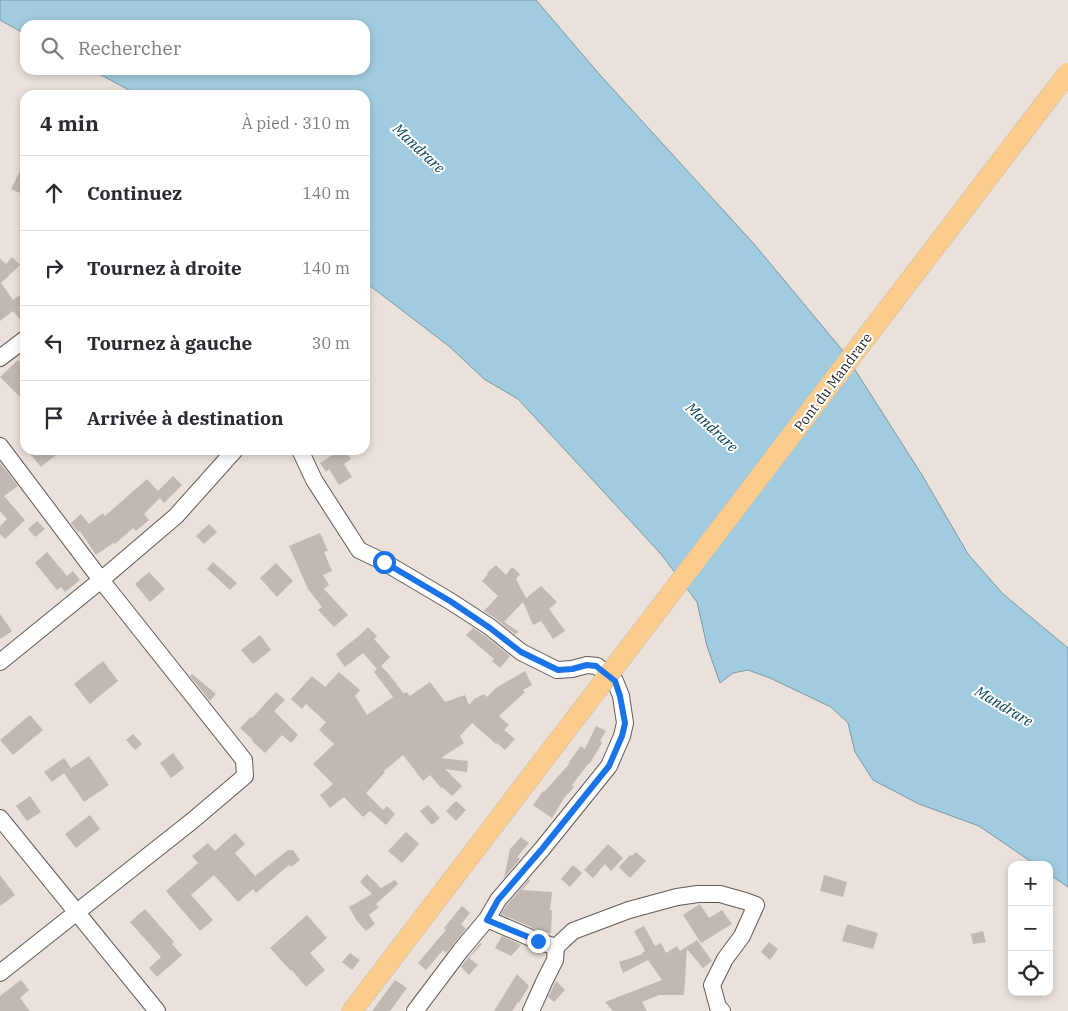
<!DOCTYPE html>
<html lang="fr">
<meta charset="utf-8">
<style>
:root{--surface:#fff;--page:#f2f2f3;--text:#2b2b33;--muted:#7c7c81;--line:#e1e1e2}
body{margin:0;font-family:"IBM Plex Serif",serif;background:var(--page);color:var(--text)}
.controls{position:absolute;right:15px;bottom:15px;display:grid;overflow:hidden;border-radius:10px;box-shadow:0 2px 8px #0003}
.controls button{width:45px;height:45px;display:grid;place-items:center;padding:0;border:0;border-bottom:1px solid var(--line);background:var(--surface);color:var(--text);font:25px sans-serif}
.stop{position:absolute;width:15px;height:15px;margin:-11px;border:4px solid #1a73e8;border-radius:50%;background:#fff}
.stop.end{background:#1a73e8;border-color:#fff;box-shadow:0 1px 5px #0008}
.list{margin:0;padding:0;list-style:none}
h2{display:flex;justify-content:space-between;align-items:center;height:65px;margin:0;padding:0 20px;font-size:21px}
h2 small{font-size:16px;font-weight:400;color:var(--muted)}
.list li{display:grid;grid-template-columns:32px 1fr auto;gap:15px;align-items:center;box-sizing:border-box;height:75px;padding:0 20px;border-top:1px solid var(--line)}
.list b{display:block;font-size:19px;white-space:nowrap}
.list em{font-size:16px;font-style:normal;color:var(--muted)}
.icon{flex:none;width:28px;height:28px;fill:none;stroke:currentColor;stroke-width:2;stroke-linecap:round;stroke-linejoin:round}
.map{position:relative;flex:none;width:1068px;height:1011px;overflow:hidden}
.search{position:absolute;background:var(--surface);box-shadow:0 2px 8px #0003;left:20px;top:20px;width:350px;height:55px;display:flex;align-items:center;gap:12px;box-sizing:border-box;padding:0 18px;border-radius:15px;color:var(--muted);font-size:19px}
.panel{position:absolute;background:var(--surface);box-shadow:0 2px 8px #0003;left:20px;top:90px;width:350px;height:365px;border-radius:15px}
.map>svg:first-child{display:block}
</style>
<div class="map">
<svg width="1068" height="1011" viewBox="0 0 1068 1011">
<rect width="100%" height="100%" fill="#e9e1da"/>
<!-- water -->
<polygon fill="#a1ccdf" stroke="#7b98a4" points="0,0 536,0 600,75 754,244 843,351 922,475 968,554 1003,594 1068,648 1068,887 1049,874 1049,865 1036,865 979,826 919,804 873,780 855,752 848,723 831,707 770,678 748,670 733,673 720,683 707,646 697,602 661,554 518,399 484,379 450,347 365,282 365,95 138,95 92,70 365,70 365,25 25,25 25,34 0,20"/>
<!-- building -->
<g fill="#c0b8b1">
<polygon points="25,161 25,184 20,193 11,189"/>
<polygon points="12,257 20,265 1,283 13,300 25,292 25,325 13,311 0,321 0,258 6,264"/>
<polygon points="18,360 25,367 25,402 0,377"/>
<polygon points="27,450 62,450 41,467"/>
<polygon points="340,450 345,450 351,459 344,464 352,477 339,485 329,469 326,472 320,463"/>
<polygon points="0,463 18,486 4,496 25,520 5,539 0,534 0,526 7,519 0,511"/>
<polygon points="173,476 182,485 164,503 160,498 144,514 149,520 136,531 133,528 115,544 113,543 96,555 80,531 78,532 71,523 81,514 89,524 103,513 105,516 147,479 158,491"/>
<polygon points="37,521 45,529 35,537 28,529"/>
<polygon points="209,524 217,532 204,544 196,536"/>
<polygon points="320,533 328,551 324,552 332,571 323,575 329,585 324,589 348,615 334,627 318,610 322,607 308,589 289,546"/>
<polygon points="47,552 67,576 73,571 80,580 65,592 61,587 57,590 35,563"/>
<polygon points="213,562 237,583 230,590 207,569"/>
<polygon points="276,563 293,581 277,597 260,578"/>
<polygon points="496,565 506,575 512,567 520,574 516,579 526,598 525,599 541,586 557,602 549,609 565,631 553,639 541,621 533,625 523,602 504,622 519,632 515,634 496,619 484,611 498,596 482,581 488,574 487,573"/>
<polygon points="149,572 165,589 150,602 135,584"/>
<polygon points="0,614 12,631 0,639"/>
<polygon points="368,627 377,636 374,639 390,657 381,666 388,673 404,694 406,692 410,696 430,682 445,702 465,695 469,705 474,699 484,694 487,697 496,688 525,671 532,685 523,690 525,692 499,716 509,725 504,730 515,739 505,750 497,743 496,744 472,723 460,736 464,743 441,758 468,761 467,772 445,769 462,786 452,796 442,787 441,788 430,775 423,781 403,755 384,771 385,772 366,793 383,810 387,806 395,814 386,825 370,811 363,817 344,797 330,808 320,795 333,784 313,764 334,744 319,730 326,722 306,704 302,709 291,699 312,676 325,687 339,672 360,690 355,696 367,715 393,697 374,672 377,669 363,653 345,667 336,654 360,635"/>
<polygon points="473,628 484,635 510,656 500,668 492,661 494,659 466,635"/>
<polygon points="260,635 271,650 253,664 241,650"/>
<polygon points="103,661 118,681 90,704 74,684"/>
<polygon points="192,674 216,694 210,701 190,676"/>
<polygon points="276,692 285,700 274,711 298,735 291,743 282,735 265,753 252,741 253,740 240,728 251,717 252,718"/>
<polygon points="30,715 43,730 13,755 0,740"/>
<polygon points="596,726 606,731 600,741 602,743 590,763 589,763 572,785 574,787 564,798 552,818 533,805 543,791 544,792 570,763 569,762 581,746 585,749"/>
<polygon points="133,734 142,744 135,750 126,740"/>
<polygon points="173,753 184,768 171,778 160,763"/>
<polygon points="89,756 109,785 84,802 64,773"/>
<polygon points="64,758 71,768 52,782 44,772"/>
<polygon points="30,796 41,812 27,821 16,806"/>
<polygon points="456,801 466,810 456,821 446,811"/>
<polygon points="428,805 440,818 432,825 420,811"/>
<polygon points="90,815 100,829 76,848 65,834"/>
<polygon points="406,832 419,844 402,863 388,851"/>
<polygon points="235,833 245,844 235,853 255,876 288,850 293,850 300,860 291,867 289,865 256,893 253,889 238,902 214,875 191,895 213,920 200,931 166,891 198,863 192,856 208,843 215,851"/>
<polygon points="521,837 529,843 517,857 520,859 504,878 510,849"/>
<polygon points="608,844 623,858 611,871 605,864 593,878 584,870"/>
<polygon points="636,852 646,861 630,878 619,867 630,855 632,856"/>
<polygon points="573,865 582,873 570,887 561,879"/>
<polygon points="367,874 381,888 395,880 398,884 376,904 379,907 369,915 375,924 366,931 357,921 349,907 372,894 360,882"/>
<polygon points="0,875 15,895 0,906"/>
<polygon points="824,875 847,882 843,897 820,891"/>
<polygon points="529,879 530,881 522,890 552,892 550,910 552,910 551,933 542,932 501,914 506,906"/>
<polygon points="700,904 709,918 722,910 732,924 701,943 683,915"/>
<polygon points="462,906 470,913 461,924 466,929 446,953 443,950 426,970 418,963 446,930 444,928"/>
<polygon points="145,909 174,942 172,944 182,955 157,977 149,968 161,957 130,922"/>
<polygon points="307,915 327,938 310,953 325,970 306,987 292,970 291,971 270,948"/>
<polygon points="847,924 878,933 873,949 842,941"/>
<polygon points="644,926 655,946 661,943 666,953 677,946 680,951 697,940 712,961 703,968 687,949 684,995 659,995 642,1002 647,1011 613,1011 605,1002 662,980 648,960 623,973 619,962 643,954 642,953 645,951 634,931"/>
<polygon points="983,931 986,942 973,944 971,934"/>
<polygon points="502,936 521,945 511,956 495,948"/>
<polygon points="769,942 778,949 770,960 761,952"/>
<polygon points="480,943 482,944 469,958 478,965 469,975 461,967"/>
<polygon points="350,953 360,960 352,970 342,962"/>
<polygon points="517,974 529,986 519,1003 518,1002 512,1011 494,1011"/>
<polygon points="21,980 29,990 20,998 30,1011 0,1011 0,996"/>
<polygon points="395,980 407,988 390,1011 372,1011"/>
<polygon points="556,981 565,990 554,1002 548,997"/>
</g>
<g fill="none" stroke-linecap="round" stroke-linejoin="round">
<!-- minor casing -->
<g stroke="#615a54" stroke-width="18">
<g id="minor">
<polyline points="0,358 25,339"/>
<polyline points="0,446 101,580 244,760 245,776 192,821 0,973"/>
<polyline points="300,450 314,480 359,550 384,562 450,601 490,627 521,652 557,670 572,669 587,665 597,666 615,681 621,696 625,723 622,736 609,766 542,849 498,900 487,919 461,950 415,1011"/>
<polyline points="0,662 101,580 176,516 235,450"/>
<polyline points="0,818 157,1011"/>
<polyline points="487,919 538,941 556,947 573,931 629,910 677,897 698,894 720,894 745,901 756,905 742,936 725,959 712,985 718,1007 722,1011"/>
<polyline points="531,1011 544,982 555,960 556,947"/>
</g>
</g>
<!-- major casing -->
<g stroke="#c1c0bf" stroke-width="21">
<polyline id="major" points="352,1011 597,690"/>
</g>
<!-- minor -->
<use href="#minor" stroke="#fff" stroke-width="16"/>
<!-- major -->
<use href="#major" stroke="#fbcc8c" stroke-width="20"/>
<!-- major-bridge casing -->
<g stroke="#c1c0bf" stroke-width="21" stroke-linecap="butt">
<polyline id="major-bridge" points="597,690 1068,73"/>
</g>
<!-- major-bridge -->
<use href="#major-bridge" stroke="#fbcc8c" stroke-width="20"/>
</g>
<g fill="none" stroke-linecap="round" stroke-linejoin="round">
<!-- route -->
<polyline stroke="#1a73e8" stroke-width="6" points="384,562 450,601 490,628 521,652 558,670 572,669 587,665 596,666 615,681 620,696 625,723 622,736 609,766 542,849 498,900 487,920 538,941"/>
</g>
<g text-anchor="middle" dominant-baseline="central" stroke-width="4" stroke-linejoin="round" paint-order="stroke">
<!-- street labels -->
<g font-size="14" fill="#221f1c" stroke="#fff">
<text transform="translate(833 382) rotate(-53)">Pont du Mandrare</text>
</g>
<!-- water labels -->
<g font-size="15" font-style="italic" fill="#084559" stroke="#fff">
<text transform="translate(419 148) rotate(43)">Mandrare</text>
<text transform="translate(712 427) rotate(43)">Mandrare</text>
<text transform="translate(1004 706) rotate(31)">Mandrare</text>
</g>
</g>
</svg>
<div class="controls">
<button>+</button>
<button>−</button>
<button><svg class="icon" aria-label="locate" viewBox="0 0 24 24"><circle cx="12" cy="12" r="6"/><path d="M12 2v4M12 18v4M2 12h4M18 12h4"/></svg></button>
</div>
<div class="stop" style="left:384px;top:562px"></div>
<div class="stop end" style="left:538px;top:941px"></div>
<div class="search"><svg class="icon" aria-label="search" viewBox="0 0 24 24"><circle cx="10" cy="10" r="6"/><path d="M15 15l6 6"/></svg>Rechercher</div>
<section class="panel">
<h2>4 min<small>À pied · 310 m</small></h2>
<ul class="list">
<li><svg class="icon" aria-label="ahead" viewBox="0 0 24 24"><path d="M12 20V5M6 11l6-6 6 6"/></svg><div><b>Continuez</b></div><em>140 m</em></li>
<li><svg class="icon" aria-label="right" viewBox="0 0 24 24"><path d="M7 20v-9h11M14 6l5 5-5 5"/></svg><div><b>Tournez à droite</b></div><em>140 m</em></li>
<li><svg class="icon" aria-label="left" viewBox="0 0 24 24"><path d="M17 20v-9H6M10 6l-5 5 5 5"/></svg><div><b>Tournez à gauche</b></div><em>30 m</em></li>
<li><svg class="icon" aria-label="arrive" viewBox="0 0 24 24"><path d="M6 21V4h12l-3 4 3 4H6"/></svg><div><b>Arrivée à destination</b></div></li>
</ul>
</section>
</div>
